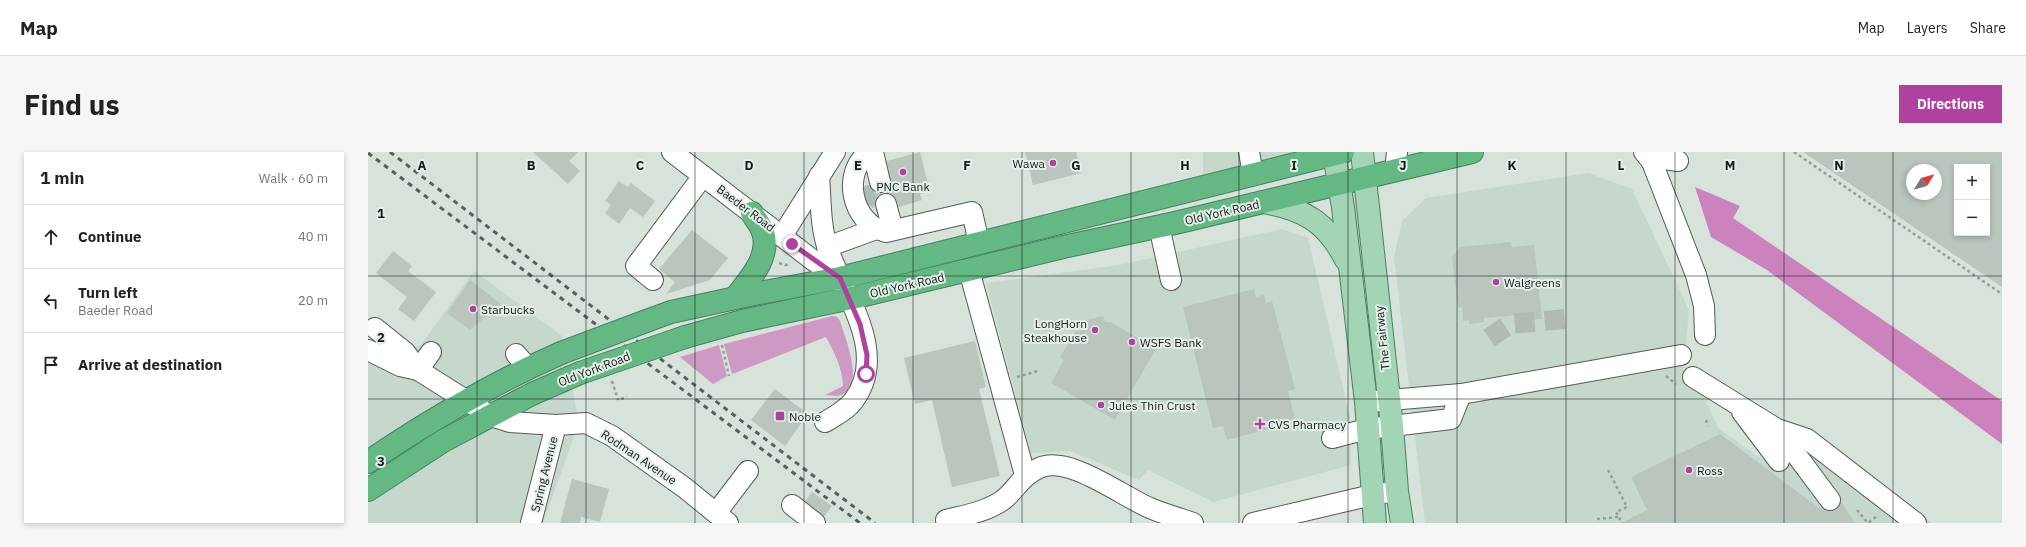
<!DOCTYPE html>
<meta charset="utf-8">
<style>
:root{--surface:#fff;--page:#f6f6f6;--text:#222;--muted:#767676;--line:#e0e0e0;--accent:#af419f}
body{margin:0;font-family:"IBM Plex Sans",sans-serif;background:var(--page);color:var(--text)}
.controls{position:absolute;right:12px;top:12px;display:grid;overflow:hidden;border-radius:0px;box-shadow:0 2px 6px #0003}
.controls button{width:36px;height:36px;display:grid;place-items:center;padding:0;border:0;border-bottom:1px solid var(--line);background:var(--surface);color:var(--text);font:20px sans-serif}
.compass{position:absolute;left:1538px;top:12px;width:36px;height:36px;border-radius:50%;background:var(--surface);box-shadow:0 2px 6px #0003;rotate:53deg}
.stop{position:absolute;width:12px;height:12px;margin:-9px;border:3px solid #af419f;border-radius:50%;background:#fff}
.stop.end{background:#af419f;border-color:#fff;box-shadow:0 1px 4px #0008}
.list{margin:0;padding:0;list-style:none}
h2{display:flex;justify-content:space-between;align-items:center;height:52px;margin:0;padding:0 16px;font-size:17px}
h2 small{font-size:13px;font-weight:400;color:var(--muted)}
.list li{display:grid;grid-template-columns:26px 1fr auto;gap:12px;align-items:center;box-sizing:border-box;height:64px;padding:0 16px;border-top:1px solid var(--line)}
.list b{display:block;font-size:15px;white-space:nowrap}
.list p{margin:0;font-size:13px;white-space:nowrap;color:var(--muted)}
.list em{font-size:13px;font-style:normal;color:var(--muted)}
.icon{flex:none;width:22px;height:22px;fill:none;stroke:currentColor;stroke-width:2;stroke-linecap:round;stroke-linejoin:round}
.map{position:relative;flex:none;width:1634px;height:371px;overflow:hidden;border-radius:0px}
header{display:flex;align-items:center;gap:24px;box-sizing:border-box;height:56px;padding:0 20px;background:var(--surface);border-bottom:1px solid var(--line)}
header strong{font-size:19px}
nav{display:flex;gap:22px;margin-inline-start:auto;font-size:14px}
.intro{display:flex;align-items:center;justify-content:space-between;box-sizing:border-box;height:96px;padding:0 24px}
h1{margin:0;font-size:28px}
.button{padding:10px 18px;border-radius:0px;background:var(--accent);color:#fff;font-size:14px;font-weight:700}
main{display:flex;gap:24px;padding:0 24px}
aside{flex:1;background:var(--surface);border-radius:0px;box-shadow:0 2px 6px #0003}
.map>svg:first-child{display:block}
</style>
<header>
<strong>Map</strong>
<nav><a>Map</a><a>Layers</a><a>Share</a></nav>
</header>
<div class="intro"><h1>Find us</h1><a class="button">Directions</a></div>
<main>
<aside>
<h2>1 min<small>Walk · 60 m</small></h2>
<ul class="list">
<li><svg class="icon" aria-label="ahead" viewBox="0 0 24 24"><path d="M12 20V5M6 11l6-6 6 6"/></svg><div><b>Continue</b></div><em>40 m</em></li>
<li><svg class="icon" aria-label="left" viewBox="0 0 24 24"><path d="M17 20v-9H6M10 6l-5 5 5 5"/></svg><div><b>Turn left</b><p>Baeder Road</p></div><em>20 m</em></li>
<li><svg class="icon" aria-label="arrive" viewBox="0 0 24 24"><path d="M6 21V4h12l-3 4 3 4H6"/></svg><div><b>Arrive at destination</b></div></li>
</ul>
</aside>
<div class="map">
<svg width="1634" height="371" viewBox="0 0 1634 371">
<rect width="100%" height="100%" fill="#d7e2da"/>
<!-- built -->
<g fill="#c6d8cb">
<polygon points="835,0 926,0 835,23"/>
<polygon points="1220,21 1264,37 1321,158 1315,224 1334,241 1350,276 1402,313 1432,275 1564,371 1057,371 1026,105 1034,69 1058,46"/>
<polygon points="914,77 940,86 982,265 983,313 845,350 780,318 771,328 702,299 663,301 618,131 751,113"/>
<polygon points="106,119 194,184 211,271 175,371 0,371 0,207 53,193"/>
</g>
<!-- green -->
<g fill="#ce9ac3">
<path d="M464,164L469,165L472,169C477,185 500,241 469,244C465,244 461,243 457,243L475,234C475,217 466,200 458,185L364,222L356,192Z"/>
<polygon points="351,193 359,224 345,232 312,205"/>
</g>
<!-- forest -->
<polygon fill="#cb82bd" points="1327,35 1372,54 1365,66 1634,249 1634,292 1399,118 1343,85"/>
<!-- building -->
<g fill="#bac5bd" fill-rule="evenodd">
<polygon points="165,0 210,0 201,9 212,19 200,32"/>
<polygon points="552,0 562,39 552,42 554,48 531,55 526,44 515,41 520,38 523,33 519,9"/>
<polygon points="657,0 708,0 713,21 665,33"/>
<path d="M1435,0H1634V135ZM1589,15H1619V81H1589ZM1544,18H1568V42H1544Z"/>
<polygon points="251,29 260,35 263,31 287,49 275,65 262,56 251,72 237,61 243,53 237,49"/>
<polygon points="501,33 508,41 514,41 510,44 507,49 507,55 504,56 497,42 497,34"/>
<polygon points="324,78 360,106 342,128 298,142 307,130 291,117"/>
<polygon points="1143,90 1144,95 1166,93 1174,167 1160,168 1160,162 1116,166 1116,170 1101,172 1101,168 1095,169 1094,155 1090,156 1084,105 1092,95"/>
<polygon points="25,99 44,114 40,119 68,140 46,169 30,157 39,145 8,121"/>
<polygon points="102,128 133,152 102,178 79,161"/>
<polygon points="886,137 888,145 896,143 898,151 904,149 927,237 920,239 928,270 859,288 855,274 845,276 815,155"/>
<polygon points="735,164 737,170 743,170 788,197 747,268 683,231 696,208 692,205 707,180 716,177 714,169"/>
<polygon points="607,189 618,235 611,237 632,324 584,335 564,248 547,252 536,206"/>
<polygon points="407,237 440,262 417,294 383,268"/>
<polygon points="1352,282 1451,356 1464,359 1469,357 1473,350 1487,371 1253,371 1279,358 1263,325"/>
<polygon points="204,327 241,337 232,370 213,365 212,371 192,371"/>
<polygon points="444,340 464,354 456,365 437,349"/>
</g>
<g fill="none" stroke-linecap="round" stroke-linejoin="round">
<!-- minor-tunnel -->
<g stroke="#b1bab3" stroke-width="20" stroke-dasharray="20 10" stroke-linecap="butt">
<polyline points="494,35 500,57"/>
<polyline points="1121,186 1142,172 1198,167"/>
</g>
<!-- minor casing -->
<g stroke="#525c55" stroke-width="22">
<g id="minor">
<polyline points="304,0 446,109 472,126"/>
<path d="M502,0C472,20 484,72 518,80L604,60L611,91"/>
<polyline points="505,0 512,30"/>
<polyline points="881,0 885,22"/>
<polyline points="1276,0 1284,10 1328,123 1336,154 1337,183"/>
<polyline points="1284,10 1290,6 1310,9"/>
<polyline points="1027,18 1029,0"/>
<path d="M451,24C453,48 452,74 460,97C476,143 521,200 486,248C479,258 467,264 457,270"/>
<polyline points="518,52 525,78"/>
<polyline points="791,74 803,128"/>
<polyline points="414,84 467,0"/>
<polyline points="459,95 508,77"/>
<polyline points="601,118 657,323"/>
<polyline points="285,128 268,114 335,24"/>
<polyline points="7,176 37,200 50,218"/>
<polyline points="0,198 32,214 50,218 123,264 142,270 188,273 218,271 244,284 317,336 360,371"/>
<polyline points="148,202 160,216"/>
<polyline points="50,218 63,200"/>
<polyline points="1325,225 1409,277 1439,287 1548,371"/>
<polyline points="998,250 1093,242 1313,203"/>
<polyline points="1374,260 1411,309"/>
<polyline points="1409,277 1462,348"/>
<polyline points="964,286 999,277 1083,267 1093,242"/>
<polyline points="424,353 447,371"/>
<polyline points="348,361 380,319"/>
<path d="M578,368C598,363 618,360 635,348C649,337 652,325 671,316C700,302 755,345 782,356C796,362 811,366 825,371"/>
<polyline points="163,371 188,273"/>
<polyline points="885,371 1004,343 1029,339"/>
</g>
</g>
<!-- major casing -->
<g stroke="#49815f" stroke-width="24">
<g id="major">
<polyline points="994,0 1024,274 1029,339 1034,371"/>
<polyline points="966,2 975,55 998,250 1007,371"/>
<path d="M895,50C936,57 959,70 978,108"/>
</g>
</g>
<!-- highway casing -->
<g stroke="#49815f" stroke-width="24">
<g id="highway">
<path d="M367,146C381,128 403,105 395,80C393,73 387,67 384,61"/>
<polyline points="281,168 303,160 386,142 472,126 975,0"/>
<polyline points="317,185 374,169 488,145 695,95 807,71 1104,0"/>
<path d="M0,310C62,268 125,231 193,201"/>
<polyline points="0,338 75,289 164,242 212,221"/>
</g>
</g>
<!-- path -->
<g stroke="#969e98" stroke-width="2.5" stroke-dasharray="3 3" stroke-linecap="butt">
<polyline points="1426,0 1634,142"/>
<polyline points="411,111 417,113 422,112"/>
<polyline points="354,193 361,224"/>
<polyline points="1298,224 1308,232"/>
<polyline points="649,225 670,219"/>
<polyline points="244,229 250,248"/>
<polyline points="253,247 259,245"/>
<polyline points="1338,268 1340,274"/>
<polyline points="1240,318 1259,355 1248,360 1254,371"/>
<polyline points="1489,358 1500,371 1509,364"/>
<polyline points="1229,367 1251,365"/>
</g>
<!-- minor -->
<use href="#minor" stroke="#fff" stroke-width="20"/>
<!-- major -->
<use href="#major" stroke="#a2d4b5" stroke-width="22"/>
<!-- highway -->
<use href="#highway" stroke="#64b884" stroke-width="22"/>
<!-- rail -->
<g stroke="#595f5b" stroke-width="3" stroke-dasharray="5 5" stroke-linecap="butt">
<polyline points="22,0 507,371"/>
<polyline points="0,1 492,371"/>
</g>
<!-- highway-bridge casing -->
<g stroke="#49815f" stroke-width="24" stroke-linecap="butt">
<g id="highway-bridge">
<polyline points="193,201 281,168"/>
<polyline points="212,221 317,185"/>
</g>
</g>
<!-- highway-bridge -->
<use href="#highway-bridge" stroke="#64b884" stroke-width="22"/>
</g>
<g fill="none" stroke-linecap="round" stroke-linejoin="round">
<!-- route -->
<polyline stroke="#af419f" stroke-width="5" points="424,92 472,126 492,172 499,203 498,222"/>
</g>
<!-- grid -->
<path fill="none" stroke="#171b19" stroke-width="1" stroke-opacity="0.55" d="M109,0V371M218,0V371M327,0V371M436,0V371M545,0V371M654,0V371M763,0V371M871,0V371M980,0V371M1089,0V371M1198,0V371M1307,0V371M1416,0V371M1525,0V371M0,124H1634M0,247H1634"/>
<!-- markers -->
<g fill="#af419f" stroke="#e4efe7" stroke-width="1.5">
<circle cx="685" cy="11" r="4"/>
<circle cx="535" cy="20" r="4"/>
<circle cx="1128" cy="130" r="4"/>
<circle cx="105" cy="157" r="4"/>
<circle cx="727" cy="178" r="4"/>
<circle cx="764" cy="190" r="4"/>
<circle cx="733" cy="253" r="4"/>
<rect x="407" y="259" width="10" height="10" rx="2"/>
<path d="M890 266h4v4h4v4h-4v4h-4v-4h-4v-4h4z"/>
<circle cx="1321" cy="318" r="4"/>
</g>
<g text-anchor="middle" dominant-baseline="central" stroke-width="4" stroke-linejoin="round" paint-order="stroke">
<!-- poi labels -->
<g font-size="12" fill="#171b19" stroke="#e4efe7" text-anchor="start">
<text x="677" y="11" text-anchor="end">Wawa</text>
<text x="535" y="34" text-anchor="middle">PNC Bank</text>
<text x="1136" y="130">Walgreens</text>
<text x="113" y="157">Starbucks</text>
<text x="719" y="171" text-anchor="end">LongHorn<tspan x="719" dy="14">Steakhouse</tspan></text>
<text x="772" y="190">WSFS Bank</text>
<text x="741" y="253">Jules Thin Crust</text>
<text x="421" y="264">Noble</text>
<text x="900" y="272">CVS Pharmacy</text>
<text x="1329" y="318">Ross</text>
</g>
<!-- street labels -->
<g font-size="12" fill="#171b19" stroke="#e4efe7">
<text transform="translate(378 56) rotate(37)">Baeder Road</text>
<text transform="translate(854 60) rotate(-13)">Old York Road</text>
<text transform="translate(539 133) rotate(-13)">Old York Road</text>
<text transform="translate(1014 186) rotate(-96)">The Fairway</text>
<text transform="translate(226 217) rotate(-21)">Old York Road</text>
<text transform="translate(271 305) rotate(34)">Rodman Avenue</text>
<text transform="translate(176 322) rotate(-76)">Spring Avenue</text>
</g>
</g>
<g font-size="13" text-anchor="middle" font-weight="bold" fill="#171b19" stroke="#e4efe7" stroke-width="4" stroke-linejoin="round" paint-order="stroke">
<text x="54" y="18">A</text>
<text x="163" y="18">B</text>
<text x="272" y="18">C</text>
<text x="381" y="18">D</text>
<text x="490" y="18">E</text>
<text x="599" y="18">F</text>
<text x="708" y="18">G</text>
<text x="817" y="18">H</text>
<text x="926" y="18">I</text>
<text x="1035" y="18">J</text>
<text x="1144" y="18">K</text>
<text x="1253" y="18">L</text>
<text x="1362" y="18">M</text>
<text x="1471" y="18">N</text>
<text x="13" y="66">1</text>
<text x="13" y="190">2</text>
<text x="13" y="314">3</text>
</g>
</svg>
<div class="controls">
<button>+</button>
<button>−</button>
</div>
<svg class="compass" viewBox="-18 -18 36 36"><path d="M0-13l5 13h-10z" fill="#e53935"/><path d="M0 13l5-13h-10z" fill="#767676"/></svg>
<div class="stop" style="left:498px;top:222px"></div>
<div class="stop end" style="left:424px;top:92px"></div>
</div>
</main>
